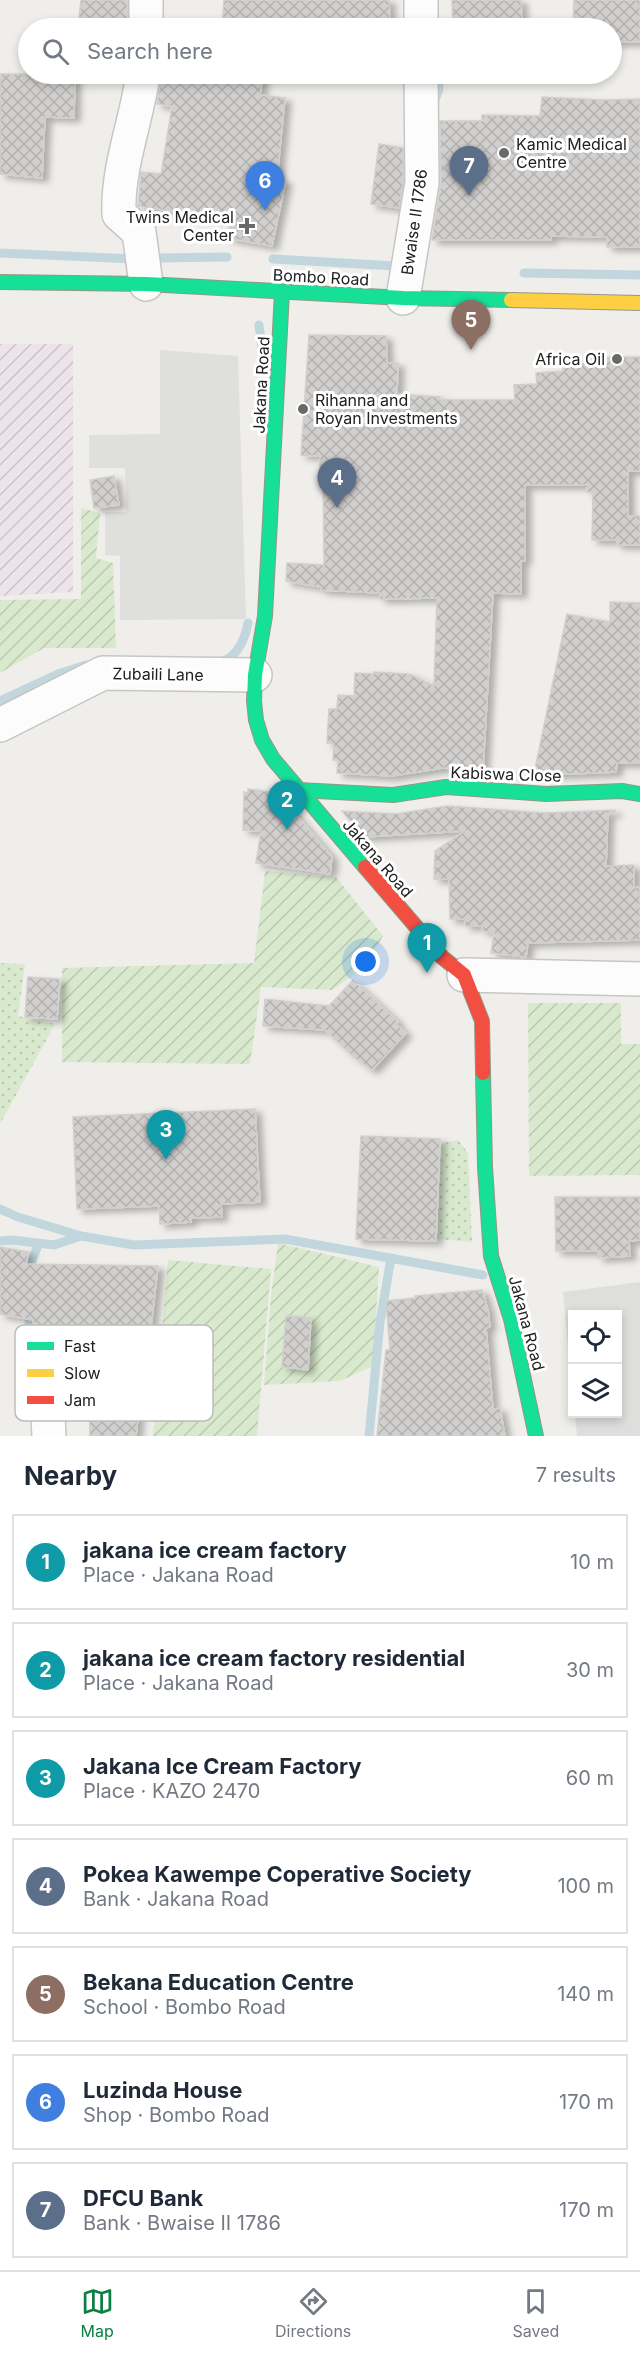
<!DOCTYPE html>
<meta charset="utf-8">
<style>
:root{--surface:#fff;--page:#f2f2f3;--text:#1f2937;--muted:#747a83;--line:#e0e1e3;--accent:#0b8043}
body{margin:0;font-family:Inter,sans-serif;background:var(--page);color:var(--text)}
.controls{position:absolute;right:18px;bottom:18px;display:grid;overflow:hidden;border-radius:0px;box-shadow:0 3px 9px #0003}
.controls button{width:54px;height:54px;display:grid;place-items:center;padding:0;border:0;border-bottom:2px solid var(--line);background:var(--surface);color:var(--text);font:30px sans-serif}
.you{position:absolute;left:366px;top:962px;width:21px;height:21px;margin:-15px;border:4px solid #fff;border-radius:50%;background:#1a73e8;box-shadow:0 0 0 9px #1a73e833}
.badge{display:grid;place-items:center;width:39px;height:39px;border-radius:50%;background:var(--accent);color:#fff;font-size:20px;font-weight:700}
.pin{position:absolute;translate:-50% -50px;filter:drop-shadow(0 2px 3px #0008)}
.pin::after{content:'';position:absolute;top:32px;width:21px;height:18px;background:inherit;clip-path:polygon(0 0,100% 0,50% 100%)}
.list{margin:0;padding:0;list-style:none}
h2{display:flex;justify-content:space-between;align-items:center;height:78px;margin:0;padding:0 24px;font-size:26px}
h2 small{font-size:20px;font-weight:400;color:var(--muted)}
.list li{display:grid;grid-template-columns:39px 1fr auto;gap:18px;align-items:center;box-sizing:border-box;height:96px;margin:0 12px 12px;padding:0 12px;border:2px solid var(--line);border-radius:0px}
.list b{display:block;font-size:22px;white-space:nowrap}
.list p{margin:0;font-size:20px;white-space:nowrap;color:var(--muted)}
.list em{font-size:20px;font-style:normal;color:var(--muted)}
.icon{flex:none;width:33px;height:33px;fill:none;stroke:currentColor;stroke-width:2;stroke-linecap:round;stroke-linejoin:round}
.map{position:relative;flex:none;width:640px;height:1436px;overflow:hidden}
.search{position:absolute;background:var(--surface);box-shadow:0 3px 9px #0003;left:18px;right:18px;top:18px;height:66px;display:flex;align-items:center;gap:15px;box-sizing:border-box;padding:0 21px;border-radius:33px;color:var(--muted);font-size:22px}
.sheet{height:834px;background:var(--surface)}
nav{display:flex;justify-content:space-around;align-items:center;box-sizing:border-box;height:84px;border-top:2px solid var(--line);background:var(--surface);font-size:16px;color:var(--muted)}
nav a{display:grid;justify-items:center;gap:3px}
nav .on{color:var(--accent)}
.map>svg:first-child{display:block}
</style>
<div class="map">
<svg width="640" height="1436" viewBox="0 0 640 1436">
<defs>
<pattern id="industrial-furrows" width="10" height="10" patternUnits="userSpaceOnUse" patternTransform="scale(1.5)"><rect width="10" height="10" fill="#ece4e8"/><path d="M-1 1l2-2M0 10L10 0M9 11l2-2" fill="none" stroke="#cac3c7"/></pattern>
<pattern id="grass-dots" width="8" height="8" patternUnits="userSpaceOnUse" patternTransform="scale(1.5)"><rect width="8" height="8" fill="#d9e9cd"/><path d="M2 2h.1M6 6h.1" fill="none" stroke="#bac8b0" stroke-width="1.8" stroke-linecap="round"/></pattern>
<pattern id="garden-furrows" width="10" height="10" patternUnits="userSpaceOnUse" patternTransform="scale(1.5)"><rect width="10" height="10" fill="#d9e9cd"/><path d="M-1 1l2-2M0 10L10 0M9 11l2-2" fill="none" stroke="#bac8b0"/></pattern>
<pattern id="building-cross-hatch" width="8" height="8" patternUnits="userSpaceOnUse" patternTransform="scale(1.5)"><rect width="8" height="8" fill="#d2d0ce"/><path d="M0 0l8 8M0 8l8-8" fill="none" stroke="#b4b2b1"/></pattern>
<filter id="shadow"><feDropShadow dx="6" dy="4" stdDeviation="3" flood-color="#0004"/></filter>
</defs>
<rect width="100%" height="100%" fill="#efeeeb"/>
<!-- residential -->
<polygon fill="#dededc" points="640,1282 640,1436 577,1436 575,1414 618,1414 618,1314 572,1314 572,1391 563,1292"/>
<!-- industrial -->
<polygon fill="url(#industrial-furrows)" points="0,344 73,344 73,592 0,596"/>
<!-- grass -->
<g fill="url(#grass-dots)">
<polygon points="0,963 25,964 18,1016 55,1024 0,1124"/>
<polygon points="458,1140 468,1153 472,1242 437,1239 442,1143"/>
</g>
<!-- garden -->
<g fill="url(#garden-furrows)">
<polygon points="81,508 100,513 96,558 113,563 116,648 44,648 0,673 0,600 81,599"/>
<polygon points="265,871 336,877 383,936 364,968 332,990 261,987 250,1064 62,1062 62,968 254,963"/>
<polygon points="528,1003 621,1003 621,1044 640,1044 640,1175 529,1176"/>
<polygon points="278,1243 379,1267 373,1366 340,1381 264,1385 271,1295"/>
<polygon points="168,1260 271,1269 257,1436 153,1436"/>
</g>
<!-- parking -->
<polygon fill="#dfdfde" points="160,350 238,356 246,619 120,620 120,556 105,555 105,512 126,512 125,468 89,468 89,435 160,434"/>
<g fill="none" stroke-linecap="round" stroke-linejoin="round">
<!-- stream -->
<g stroke="#c2d6de" stroke-width="9">
<polyline points="434,103 439,89 438,74"/>
<polyline points="0,253 134,259"/>
<polyline points="153,258 227,257"/>
<polyline points="273,259 396,266 397,260"/>
<polyline points="524,273 640,275"/>
<polyline points="259,325 264,362"/>
<path d="M216,662C236,662 245,639 248,623"/>
<polyline points="0,701 58,674 86,665"/>
<polyline points="0,1209 18,1217 81,1236 134,1245 285,1239 483,1275"/>
<polyline points="0,1241 12,1240 54,1245 81,1236"/>
<polyline points="29,1276 31,1263 38,1245"/>
<polyline points="27,1308 33,1347"/>
<polyline points="369,1436 380,1322 391,1258"/>
</g>
</g>
<!-- building -->
<g fill="url(#building-cross-hatch)" stroke="#d2d0cd" stroke-width="1.5" filter="url(#shadow)">
<polygon points="81,0 127,0 127,25 122,25 121,28 78,28"/>
<polygon points="224,0 389,0 390,28 222,28"/>
<polygon points="452,0 521,0 522,28 453,28"/>
<polygon points="574,0 640,0 640,42 612,42 612,28 573,28"/>
<polygon points="0,74 75,74 74,118 45,117 42,178 0,174"/>
<polygon points="161,74 263,74 260,95 285,98 277,179 286,180 272,246 227,238 231,220 138,206 141,172 161,174 172,106 157,104"/>
<polygon points="542,97 604,100 640,99 640,247 607,247 607,237 551,236 551,240 432,240 441,183 440,121 482,121 482,115 540,116"/>
<polygon points="379,144 403,148 403,182 399,208 371,204"/>
<polygon points="309,335 386,336 387,363 398,363 397,394 440,397 439,400 515,400 514,385 537,384 536,373 563,371 562,360 614,357 640,357 640,471 628,471 628,516 640,516 640,545 617,545 617,540 592,540 593,492 587,492 588,485 525,485 525,561 521,561 521,594 493,593 483,771 443,768 392,776 337,773 338,760 333,760 334,744 327,743 329,709 337,709 338,695 354,696 355,673 374,674 374,672 409,674 434,686 437,598 380,599 380,593 321,590 321,587 286,581 287,563 324,565 323,474 320,474 320,456 301,455"/>
<polygon points="114,476 119,505 94,508 90,480"/>
<polygon points="610,602 640,603 640,763 617,763 616,772 546,775 505,772 534,774 567,614 610,622"/>
<polygon points="248,789 278,793 286,803 285,809 292,810 332,857 330,874 256,863 261,831 243,830 244,792 248,793"/>
<polygon points="447,806 545,813 615,810 615,813 608,813 606,866 634,865 634,888 640,887 640,940 528,943 526,957 491,953 494,933 482,931 483,926 465,926 465,919 450,919 449,879 434,879 435,851 465,831 364,837 342,811 396,814"/>
<polygon points="28,977 60,979 57,1019 25,1017"/>
<polygon points="353,980 398,1022 396,1024 406,1033 372,1070 354,1057 325,1030 263,1026 265,999 329,1006"/>
<polygon points="255,1109 260,1202 221,1204 222,1217 191,1218 191,1222 160,1224 159,1206 77,1209 73,1117"/>
<polygon points="361,1136 440,1139 436,1241 356,1239"/>
<polygon points="555,1197 640,1197 640,1240 629,1241 630,1256 598,1258 598,1251 556,1251"/>
<polygon points="0,1247 29,1252 26,1264 158,1266 148,1353 151,1353 150,1398 140,1398 136,1436 90,1436 89,1374 64,1374 63,1344 59,1335 53,1330 42,1327 33,1332 33,1320 0,1314"/>
<polygon points="482,1290 488,1310 490,1327 486,1328 493,1410 500,1408 505,1436 377,1436 386,1350 390,1350 386,1301 415,1298 415,1296"/>
<polygon points="286,1316 311,1318 308,1370 282,1367"/>
</g>
<g fill="none" stroke-linecap="round" stroke-linejoin="round">
<!-- street casing -->
<g stroke="#c6c6c4" stroke-width="36">
<g id="street">
<polyline points="146,0 146,28"/>
<polyline points="421,0 421,28"/>
<path d="M143,74C137,120 117,167 119,214L139,232L146,284"/>
<polyline points="403,298 422,183 421,74"/>
<polyline points="0,725 103,673 255,675"/>
<polyline points="464,975 640,979"/>
<polyline points="44,1346 49,1436"/>
</g>
</g>
<!-- fast casing -->
<g stroke="#949884" stroke-width="16">
<g id="fast">
<polyline points="0,282 146,284 403,298 511,300"/>
<polyline points="282,292 265,616 255,675 254,701 256,720 262,740 273,759 365,867"/>
<polyline points="298,790 393,795 446,787 546,794 622,791 640,794"/>
<polyline points="483,1073 485,1167 491,1256 511,1319 536,1436"/>
</g>
</g>
<!-- slow casing -->
<g stroke="#949884" stroke-width="16">
<polyline id="slow" points="511,300 640,303"/>
</g>
<!-- jam casing -->
<g stroke="#949884" stroke-width="16">
<polyline id="jam" points="365,867 442,957 464,975 482,1021 483,1073"/>
</g>
<!-- street -->
<use href="#street" stroke="#fdfcfc" stroke-width="33"/>
<!-- fast -->
<use href="#fast" stroke="#16e098" stroke-width="14"/>
<!-- slow -->
<use href="#slow" stroke="#ffcf43" stroke-width="14"/>
<!-- jam -->
<use href="#jam" stroke="#f24e42" stroke-width="14"/>
</g>
<!-- markers -->
<g fill="#696968" stroke="#fff" stroke-width="2">
<circle cx="504" cy="153" r="6"/>
<path d="M244 217h6v6h6v6h-6v6h-6v-6h-6v-6h6z"/>
<circle cx="617" cy="359" r="6"/>
<circle cx="303" cy="409" r="6"/>
</g>
<g text-anchor="middle" dominant-baseline="central" stroke-width="6" stroke-linejoin="round" paint-order="stroke">
<!-- poi labels -->
<g font-size="16" fill="#212121" stroke="#fff" text-anchor="start">
<text x="516" y="144">Kamic Medical<tspan x="516" dy="18">Centre</tspan></text>
<text x="234" y="217" text-anchor="end">Twins Medical<tspan x="234" dy="18">Center</tspan></text>
<text x="605" y="359" text-anchor="end">Africa Oil</text>
<text x="315" y="400">Rihanna and<tspan x="315" dy="18">Royan Investments</tspan></text>
</g>
<!-- street labels -->
<g font-size="16" fill="#212121" stroke="#fff">
<text transform="translate(414 222) rotate(-82)">Bwaise II 1786</text>
<text transform="translate(321 277) rotate(3)">Bombo Road</text>
<text transform="translate(261 385) rotate(-87)">Jakana Road</text>
<text transform="translate(158 674) rotate(1)">Zubaili Lane</text>
<text transform="translate(506 774) rotate(2)">Kabiswa Close</text>
<text transform="translate(378 858) rotate(49)">Jakana Road</text>
<text transform="translate(527 1323) rotate(75)">Jakana Road</text>
</g>
</g>
<!-- legend -->
<rect x="15" y="1325" width="198" height="96" rx="9" fill="#fff" stroke="#bcbcbc" stroke-width="1.5"/>
<rect x="27" y="1342" width="27" height="8" fill="#16e098"/>
<rect x="27" y="1369" width="27" height="8" fill="#ffcf43"/>
<rect x="27" y="1396" width="27" height="8" fill="#f24e42"/>
<g font-size="16" fill="#212121">
<text x="64" y="1352">Fast</text>
<text x="64" y="1379">Slow</text>
<text x="64" y="1406">Jam</text>
</g>
</svg>
<div class="controls">
<button><svg class="icon" aria-label="locate" viewBox="0 0 24 24"><circle cx="12" cy="12" r="6"/><path d="M12 2v4M12 18v4M2 12h4M18 12h4"/></svg></button>
<button><svg class="icon" aria-label="layers" viewBox="0 0 24 24"><path d="M12 4l9 5-9 5-9-5zM3 14l9 5 9-5"/></svg></button>
</div>
<div class="you"></div>
<div class="pin badge" style="left:427px;top:973px;background:#0f9aa8">1</div>
<div class="pin badge" style="left:287px;top:830px;background:#0f9aa8">2</div>
<div class="pin badge" style="left:166px;top:1160px;background:#0f9aa8">3</div>
<div class="pin badge" style="left:337px;top:508px;background:#5c6f8a">4</div>
<div class="pin badge" style="left:471px;top:350px;background:#8d6e63">5</div>
<div class="pin badge" style="left:265px;top:211px;background:#3f7fe0">6</div>
<div class="pin badge" style="left:469px;top:196px;background:#5c6f8a">7</div>
<div class="search"><svg class="icon" aria-label="search" viewBox="0 0 24 24"><circle cx="10" cy="10" r="6"/><path d="M15 15l6 6"/></svg>Search here</div>
</div>
<section class="sheet">
<h2>Nearby<small>7 results</small></h2>
<ul class="list">
<li><span class="badge" style="background:#0f9aa8">1</span><div><b>jakana ice cream factory</b><p>Place · Jakana Road</p></div><em>10 m</em></li>
<li><span class="badge" style="background:#0f9aa8">2</span><div><b>jakana ice cream factory residential</b><p>Place · Jakana Road</p></div><em>30 m</em></li>
<li><span class="badge" style="background:#0f9aa8">3</span><div><b>Jakana Ice Cream Factory</b><p>Place · KAZO 2470</p></div><em>60 m</em></li>
<li><span class="badge" style="background:#5c6f8a">4</span><div><b>Pokea Kawempe Coperative Society</b><p>Bank · Jakana Road</p></div><em>100 m</em></li>
<li><span class="badge" style="background:#8d6e63">5</span><div><b>Bekana Education Centre</b><p>School · Bombo Road</p></div><em>140 m</em></li>
<li><span class="badge" style="background:#3f7fe0">6</span><div><b>Luzinda House</b><p>Shop · Bombo Road</p></div><em>170 m</em></li>
<li><span class="badge" style="background:#5c6f8a">7</span><div><b>DFCU Bank</b><p>Bank · Bwaise II 1786</p></div><em>170 m</em></li>
</ul>
</section>
<nav>
<a class="on"><svg class="icon" aria-label="map" viewBox="0 0 24 24"><path d="M3 6l6-2 6 2 6-2v14l-6 2-6-2-6 2zM9 4v14M15 6v14"/></svg>Map</a>
<a><svg class="icon" aria-label="directions" viewBox="0 0 24 24"><path d="M12 3l9 9-9 9-9-9zM9 14v-3h6M13 9l2 2-2 2"/></svg>Directions</a>
<a><svg class="icon" aria-label="saved" viewBox="0 0 24 24"><path d="M7 4h10v16l-5-4-5 4z"/></svg>Saved</a>
</nav>
